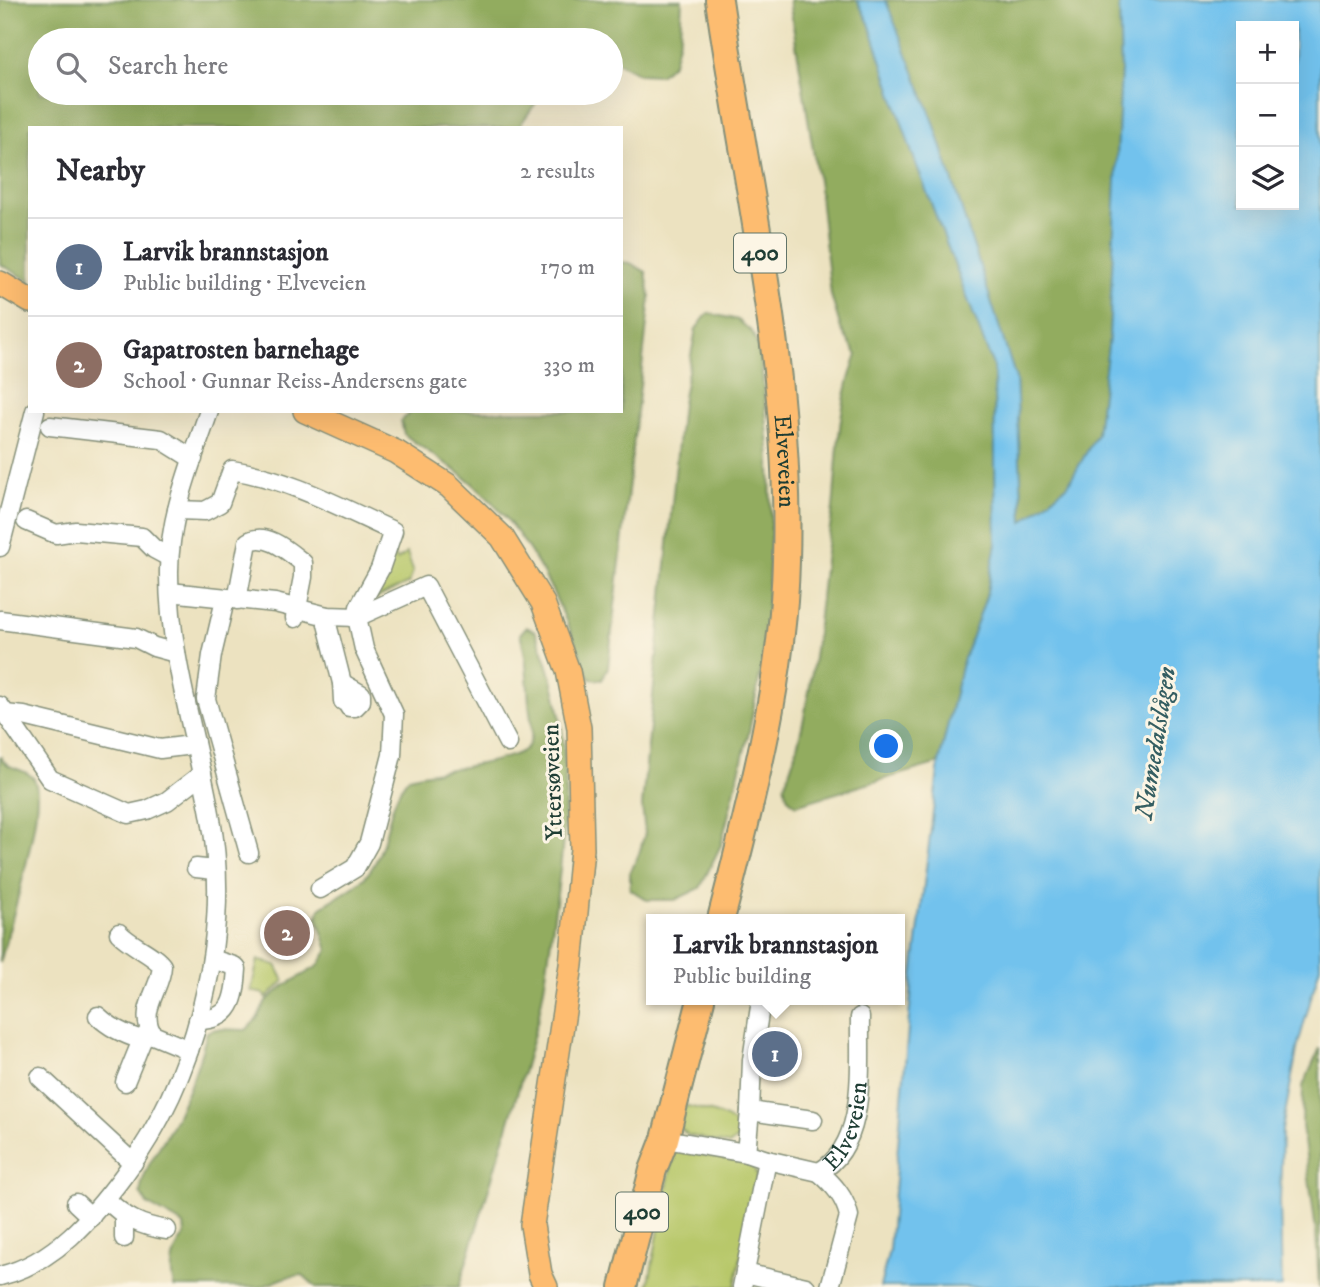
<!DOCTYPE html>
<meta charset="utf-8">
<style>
:root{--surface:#fff;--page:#f2f2f3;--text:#2b2b33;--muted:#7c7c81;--line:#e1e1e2;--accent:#b45309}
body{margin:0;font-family:"IM FELL DW Pica",serif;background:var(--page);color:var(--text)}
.controls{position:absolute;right:21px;top:21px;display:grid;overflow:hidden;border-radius:0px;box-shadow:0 7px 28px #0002}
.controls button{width:63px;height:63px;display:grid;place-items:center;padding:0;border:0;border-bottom:2px solid var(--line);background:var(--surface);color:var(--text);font:35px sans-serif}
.you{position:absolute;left:887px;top:747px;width:24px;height:24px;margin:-18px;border:5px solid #fff;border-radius:50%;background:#1a73e8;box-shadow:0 0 0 10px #1a73e833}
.badge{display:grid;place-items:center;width:46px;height:46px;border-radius:50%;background:var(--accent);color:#fff;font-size:23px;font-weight:700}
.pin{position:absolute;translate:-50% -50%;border:4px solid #fff;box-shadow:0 2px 7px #0006}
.popup{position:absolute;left:646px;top:914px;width:259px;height:91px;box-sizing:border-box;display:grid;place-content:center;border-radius:0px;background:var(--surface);filter:drop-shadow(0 2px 5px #0005);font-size:23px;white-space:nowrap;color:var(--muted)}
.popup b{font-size:26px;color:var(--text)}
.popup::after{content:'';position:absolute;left:50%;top:100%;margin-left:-14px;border:14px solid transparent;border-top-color:var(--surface)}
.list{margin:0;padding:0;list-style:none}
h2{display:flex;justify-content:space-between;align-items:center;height:91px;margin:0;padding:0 28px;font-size:30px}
h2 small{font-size:23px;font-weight:400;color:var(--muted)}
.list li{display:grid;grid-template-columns:46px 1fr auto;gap:21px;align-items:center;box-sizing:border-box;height:98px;padding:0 28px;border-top:2px solid var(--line)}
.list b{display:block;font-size:26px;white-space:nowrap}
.list p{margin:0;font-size:23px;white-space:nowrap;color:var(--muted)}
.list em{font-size:23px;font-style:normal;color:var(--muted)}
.icon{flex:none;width:38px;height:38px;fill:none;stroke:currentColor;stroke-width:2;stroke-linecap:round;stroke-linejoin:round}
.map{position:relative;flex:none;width:1320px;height:1287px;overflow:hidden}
.search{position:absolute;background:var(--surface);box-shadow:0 7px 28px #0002;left:28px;top:28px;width:595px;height:77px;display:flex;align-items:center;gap:18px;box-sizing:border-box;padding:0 24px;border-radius:38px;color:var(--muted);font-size:26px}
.panel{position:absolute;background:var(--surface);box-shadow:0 7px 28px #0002;left:28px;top:126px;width:595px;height:287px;border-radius:0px}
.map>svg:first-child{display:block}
</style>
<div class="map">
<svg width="1320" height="1287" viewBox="0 0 1320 1287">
<rect width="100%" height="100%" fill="#fcf5e5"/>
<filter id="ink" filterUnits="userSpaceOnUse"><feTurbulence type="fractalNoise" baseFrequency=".0143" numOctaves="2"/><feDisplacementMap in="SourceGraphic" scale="14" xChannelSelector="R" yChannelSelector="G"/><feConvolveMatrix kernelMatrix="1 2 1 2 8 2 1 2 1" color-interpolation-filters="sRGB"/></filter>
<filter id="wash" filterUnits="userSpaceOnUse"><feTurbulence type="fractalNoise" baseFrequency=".00686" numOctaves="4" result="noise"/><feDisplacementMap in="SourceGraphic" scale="28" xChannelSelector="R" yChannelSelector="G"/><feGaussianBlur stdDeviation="1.57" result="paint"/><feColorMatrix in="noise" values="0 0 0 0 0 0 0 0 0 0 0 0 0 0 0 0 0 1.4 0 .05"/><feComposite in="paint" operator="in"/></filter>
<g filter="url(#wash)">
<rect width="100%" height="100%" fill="#ece2c0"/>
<!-- green -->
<g fill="#b8c86b" stroke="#6c8250" stroke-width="2">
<polygon points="392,553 397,560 407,553 413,571 409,583 370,601"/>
<polygon points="258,960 276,965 284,981 266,998 264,994 251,991"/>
<path d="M684,1105C703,1110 731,1114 741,1132L738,1138L729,1145L688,1135L680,1128Z"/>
<polygon points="674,1150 751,1163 757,1175 735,1287 648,1287"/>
</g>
<!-- forest -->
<g fill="#92ac5f" stroke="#58744a" stroke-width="2">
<polygon points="0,0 682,0 680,35 673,63 660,75 639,74 611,59 611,40 40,40 40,93 543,93 518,128 30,128 30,281 0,264"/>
<path d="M789,0H857L869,23L912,153L994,368L996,544L986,597L961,667L939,763L796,805L788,798L784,786C811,719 817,632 825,560C827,539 833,518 834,497C838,449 839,400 857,355L841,329L831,295L819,187Z"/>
<polygon points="885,0 1119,0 1121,70 1109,338 1097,434 1068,485 1023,522 1016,379 933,120"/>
<path d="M621,262L630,263L646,272L650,297L608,667L602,680L590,679C561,606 534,537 473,484C452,465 426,452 404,434L401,421L412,411H621Z"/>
<polygon points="708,313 738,320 752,332 760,351 770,458 771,535 767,618 762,663 749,732 721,845 700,888 675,900 647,900 630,889 630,873 639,854 645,833 642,806 682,403 696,329"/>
<path d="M526,627L535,631C574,721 569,807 556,902C550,942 547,983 537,1022C514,1111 485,1199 459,1287H316L303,1275L287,1277L261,1287H174C169,1268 172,1250 185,1235L184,1225L147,1204L140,1193C144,1164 163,1145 175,1120C188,1092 200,1062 207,1032L215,1029L246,1030L257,1019L266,1001L284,986L318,966L328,950L317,918L320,908C334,898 353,890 365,877C391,849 384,804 409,777C432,770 517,763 528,746C535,735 530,715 529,703C527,680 527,656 520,634Z"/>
<path d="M0,756C7,771 25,767 34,779C48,802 8,932 0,963Z"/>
<polygon points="1320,1048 1320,1287 1319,1287 1316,1231 1302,1126 1303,1086"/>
</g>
<!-- water -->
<path fill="#72c2ed" stroke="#488090" stroke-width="2" fill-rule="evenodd" d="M857,0L886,1L933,120L1016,379L1023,522L1068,485L1097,434L1109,338L1121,70L1119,0H1320V966L1298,1045L1282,1130L1280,1202L1282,1287H880L889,1250L912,982L939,763L961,667L986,597L996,544L994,368L912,153L869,23ZM1241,26H1294V205H1241Z"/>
</g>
<g filter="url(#ink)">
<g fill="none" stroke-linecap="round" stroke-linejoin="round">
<!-- minor casing -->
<g stroke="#86907a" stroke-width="21">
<g id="minor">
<polyline points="50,426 161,439 193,459"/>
<path d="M177,510L205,511L220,503L232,470C289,479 340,507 393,531L380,569L359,607L357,617L364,649L394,714L392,755L369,843L355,868L320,889"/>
<polyline points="26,521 56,534 76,531 142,537 154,549 169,557"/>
<polyline points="0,547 35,411"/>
<polyline points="170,592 275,603 327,616 357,617 426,586 508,743"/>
<polyline points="225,600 212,655 206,699 249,853"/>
<path d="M237,600L248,542C267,531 289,552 303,563V577L295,618"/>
<polyline points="327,616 327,624 342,683 343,701"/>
<polyline points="0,620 136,638 154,647 176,653"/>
<polyline points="342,683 361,694 361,701 355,707 349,707"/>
<polyline points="0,706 50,779 129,814 147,810 167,801 202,774"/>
<polyline points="5,714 24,716 160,749 184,746 195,742"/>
<polyline points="196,868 215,870"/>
<path d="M119,933C131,946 155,955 162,966C161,989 137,1011 153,1035L189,1050"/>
<path d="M98,1016C110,1028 126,1035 142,1040"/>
<path d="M198,1020C232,1020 235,999 237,969L234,966L212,959"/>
<polyline points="40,1077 133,1163"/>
<polyline points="125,1082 142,1040 150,1030"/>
<polyline points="750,1111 813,1120"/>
<polyline points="665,1139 746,1153 767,1160 742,1287"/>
<polyline points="746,1153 750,1111 752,1060 761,1000"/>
<path id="s1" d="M767,1160L819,1172C868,1145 859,1066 860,1017"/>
<path d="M819,1172C833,1184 845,1197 849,1216L830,1287"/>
<path d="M106,1199C125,1218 140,1226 167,1230"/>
<polyline points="76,1203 91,1217"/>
<polyline points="124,1238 124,1217"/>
<polyline points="745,1273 806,1287"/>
<path d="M0,1276C54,1263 92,1218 124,1175C196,1078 232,938 211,819C197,738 169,657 169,575C168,518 191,464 209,411"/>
</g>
</g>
<!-- major casing -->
<g stroke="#86907a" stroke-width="26">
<g id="major">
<polyline points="0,283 30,301"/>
<polyline points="305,411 396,452 449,486 502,537 543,603 568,671 579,728 582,849 571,965 532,1225 540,1274 546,1287"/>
</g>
</g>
<!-- highway casing -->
<g stroke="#86907a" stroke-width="30">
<g id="highway">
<path id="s2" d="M719,0C746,186 792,372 786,561C783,683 751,802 721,919"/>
<polyline points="623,1287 653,1170 665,1139 701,1000"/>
</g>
</g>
<!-- minor -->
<use href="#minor" stroke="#fff" stroke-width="18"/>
<!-- major -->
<use href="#major" stroke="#fdbc70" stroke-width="23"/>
<!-- highway -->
<use href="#highway" stroke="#fdbc70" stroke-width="26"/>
</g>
</g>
<g text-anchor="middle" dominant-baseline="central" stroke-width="6" stroke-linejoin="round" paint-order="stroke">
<!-- shield labels -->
<g fill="#fcf5e5" stroke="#617469" stroke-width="2">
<rect x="734" y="233.5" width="52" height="39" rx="5"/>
<rect x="616" y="1192.5" width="52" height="39" rx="5"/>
</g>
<g font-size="23" font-weight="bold" fill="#1f3d34">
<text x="760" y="253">400</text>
<text x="642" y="1212">400</text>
</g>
<!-- street labels -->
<g font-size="24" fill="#1f3d34" stroke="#fcf5e5">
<text stroke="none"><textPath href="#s2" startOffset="466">Elveveien</textPath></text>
<text transform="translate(553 782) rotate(-92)">Yttersøveien</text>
<text stroke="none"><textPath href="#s1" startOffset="110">Elveveien</textPath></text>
</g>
<!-- water labels -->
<g font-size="26" font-style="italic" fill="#345e62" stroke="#fcf5e5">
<text transform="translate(1156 743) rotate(-81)">Numedalslågen</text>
</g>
</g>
</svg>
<div class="controls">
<button>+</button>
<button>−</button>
<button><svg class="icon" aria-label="layers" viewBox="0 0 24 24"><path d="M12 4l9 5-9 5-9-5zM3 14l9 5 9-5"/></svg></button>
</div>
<div class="you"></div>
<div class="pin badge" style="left:775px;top:1054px;background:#5c6f8a">1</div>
<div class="popup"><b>Larvik brannstasjon</b>Public building</div>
<div class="pin badge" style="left:287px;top:933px;background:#8d6e63">2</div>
<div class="search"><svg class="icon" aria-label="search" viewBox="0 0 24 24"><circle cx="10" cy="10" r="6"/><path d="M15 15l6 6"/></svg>Search here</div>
<section class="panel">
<h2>Nearby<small>2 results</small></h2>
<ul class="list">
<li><span class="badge" style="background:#5c6f8a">1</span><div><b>Larvik brannstasjon</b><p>Public building · Elveveien</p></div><em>170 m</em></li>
<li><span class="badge" style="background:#8d6e63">2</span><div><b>Gapatrosten barnehage</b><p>School · Gunnar Reiss-Andersens gate</p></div><em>330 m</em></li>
</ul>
</section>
</div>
